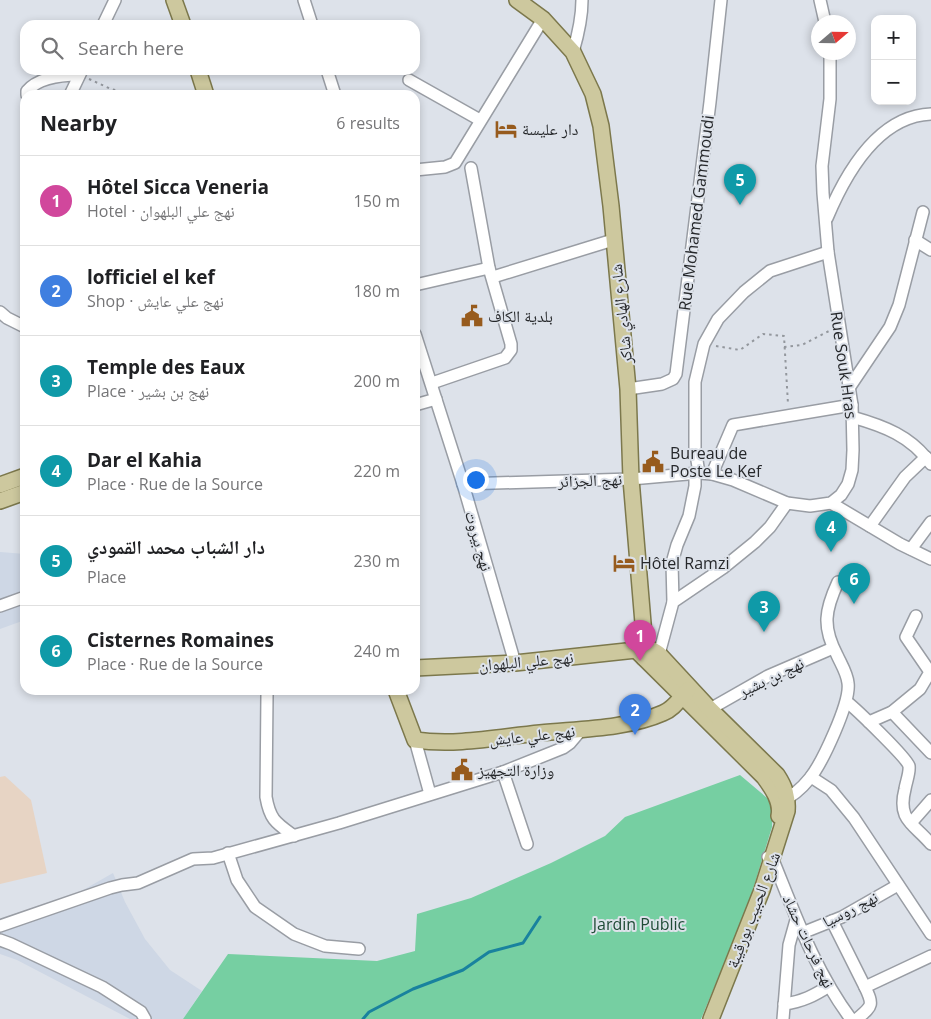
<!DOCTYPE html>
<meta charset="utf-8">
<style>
:root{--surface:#fff;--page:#f2f2f2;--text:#202124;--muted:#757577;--line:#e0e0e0;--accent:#0b8043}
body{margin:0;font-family:"Open Sans","Noto Naskh Arabic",sans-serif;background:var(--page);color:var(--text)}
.controls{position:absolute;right:15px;top:15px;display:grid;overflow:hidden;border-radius:10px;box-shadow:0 2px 8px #0003}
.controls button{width:45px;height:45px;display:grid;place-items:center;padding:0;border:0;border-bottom:1px solid var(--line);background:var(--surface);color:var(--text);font:25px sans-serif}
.compass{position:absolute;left:811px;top:15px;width:45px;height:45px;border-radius:50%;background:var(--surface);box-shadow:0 2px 8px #0003;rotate:70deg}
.you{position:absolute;left:475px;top:479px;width:18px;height:18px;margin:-12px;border:4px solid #fff;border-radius:50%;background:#1a73e8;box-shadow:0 0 0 8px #1a73e833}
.badge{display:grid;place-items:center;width:32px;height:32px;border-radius:50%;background:var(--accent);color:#fff;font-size:16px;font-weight:700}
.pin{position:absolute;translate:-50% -41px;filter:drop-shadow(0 1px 2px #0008)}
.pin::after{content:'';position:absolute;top:26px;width:18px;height:15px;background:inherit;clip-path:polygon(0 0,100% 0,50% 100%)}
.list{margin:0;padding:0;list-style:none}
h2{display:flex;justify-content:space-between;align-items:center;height:65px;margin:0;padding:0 20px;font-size:21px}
h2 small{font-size:16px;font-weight:400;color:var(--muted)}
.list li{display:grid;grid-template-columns:32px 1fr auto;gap:15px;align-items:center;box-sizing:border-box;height:90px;padding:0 20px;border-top:1px solid var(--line)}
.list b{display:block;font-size:19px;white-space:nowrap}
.list p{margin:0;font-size:16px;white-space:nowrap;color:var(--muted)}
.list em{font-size:16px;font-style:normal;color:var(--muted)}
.icon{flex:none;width:28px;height:28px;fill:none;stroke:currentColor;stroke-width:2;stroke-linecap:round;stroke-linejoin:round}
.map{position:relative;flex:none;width:931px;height:1019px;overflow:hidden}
.search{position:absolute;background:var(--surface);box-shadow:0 2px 8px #0003;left:20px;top:20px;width:400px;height:55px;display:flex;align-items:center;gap:12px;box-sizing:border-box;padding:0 18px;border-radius:15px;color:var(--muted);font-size:19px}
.panel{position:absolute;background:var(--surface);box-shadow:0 2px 8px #0003;left:20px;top:90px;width:400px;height:605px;border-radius:15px}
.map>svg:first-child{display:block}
</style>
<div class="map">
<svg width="931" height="1019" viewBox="0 0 931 1019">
<rect width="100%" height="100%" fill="#dde2ea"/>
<!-- built -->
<g fill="#ced7e5">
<polygon points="0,552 25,554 25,620 0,629"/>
<polygon points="113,873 125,902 145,939 170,970 202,991 183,1019 130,1019 17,960 0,954 0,925 50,909"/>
</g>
<!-- industrial -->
<polygon fill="#e7d4c4" points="5,776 31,800 47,873 0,884 0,777"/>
<!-- green -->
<polygon fill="#76cfa2" points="740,775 773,803 772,827 747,909 701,1019 183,1019 228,954 377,961 415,951 417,914 471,898 551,863 605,836 625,817"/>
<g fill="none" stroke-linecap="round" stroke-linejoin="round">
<!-- stream -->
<polyline stroke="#19829e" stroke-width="3" points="363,1019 369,1012 413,989 463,970 489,952 523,943 540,917"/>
<!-- minor casing -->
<g stroke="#999da4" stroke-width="14">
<g id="minor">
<polyline points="304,0 312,25"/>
<polyline points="820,0 825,22"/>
<polyline points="103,25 115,0"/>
<path d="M573,52C578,35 582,18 582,0"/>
<polyline points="327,70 335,95"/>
<polyline points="409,80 480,120"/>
<path d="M27,95V91C39,77 62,75 79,75"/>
<polyline points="70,95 82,70"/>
<polyline points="415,170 445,167 455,163 543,19"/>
<path d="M827,218C845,175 878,116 931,114"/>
<polyline points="915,240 931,250"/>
<polyline points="493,277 613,240"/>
<polyline points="415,285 489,268"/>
<polyline points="0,312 7,318 25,327"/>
<polyline points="415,334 463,484 515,663"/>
<polyline points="432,383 505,358 511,350 511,344 489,268 471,168"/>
<polyline points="849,388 890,327 899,305 923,212"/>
<polyline points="628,389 662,384 673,379 676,374 710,102 721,0"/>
<polyline points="415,405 436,399"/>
<path d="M852,417C884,426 911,436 931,464"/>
<polyline points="699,473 695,448 695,382 704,344 718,319 744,292 770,271 828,252"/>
<polyline points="712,474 733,425 852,405"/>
<polyline points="463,484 631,479 699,473 712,474 733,480 787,503 810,506 831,503 841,495 848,484 852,470 853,450 852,405 828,252 823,193 822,166 830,99 830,52"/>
<polyline points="831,503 900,544 931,559"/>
<polyline points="870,526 905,477 926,457"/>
<polyline points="911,549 931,522"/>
<polyline points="673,602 672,563 677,545 689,516 695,486 695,473"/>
<polyline points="0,606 25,597"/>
<polyline points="659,654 673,602 723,568 755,542 770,527 787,503"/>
<path d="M267,695L266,797C270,820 276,823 294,836"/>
<path d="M847,702C856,709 907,758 909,766C910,773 906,782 905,789C897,820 913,823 931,844"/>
<polyline points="710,709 768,676 833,648"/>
<polyline points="892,712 931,753"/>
<polyline points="869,722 892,712 920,689 930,672 906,637 916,616"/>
<polyline points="415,740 430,794"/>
<polyline points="503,772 527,844"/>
<polyline points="811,777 831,790 854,818 931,934"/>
<path d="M780,802C792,797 802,788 810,778C822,763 851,702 848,683C847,673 841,664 837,655C822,627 825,610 838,582"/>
<polyline points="911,823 931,800"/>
<polyline points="228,853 237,880 255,907 294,934 325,946 359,949"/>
<path d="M768,857L773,860C795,914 815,971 851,1019"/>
<polyline points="832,921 865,987"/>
<polyline points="0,926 110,888 122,885 138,883 193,859 213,858 339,823 503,772 563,748 570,743 581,730"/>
<polyline points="802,933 842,917 898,885"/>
<polyline points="0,940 11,944 102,987 141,1012 145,1019"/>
<path d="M784,1004C802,1002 815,995 829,986"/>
<polyline points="783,1019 789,945 796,920"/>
<path d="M857,1019C872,1006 874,1006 865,987L931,956"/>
</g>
</g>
<!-- major casing -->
<g stroke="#7c784c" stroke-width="18">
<g id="major">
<polyline points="174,0 183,25"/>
<polyline points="517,0 543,19 573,52 593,94 601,126 611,206 628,389 631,479 645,647 644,658"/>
<polyline points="198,70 206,95"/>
<polyline points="0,485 25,476"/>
<polyline points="0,501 25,492"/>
<path d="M637,651L764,777C772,788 782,802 779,816"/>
<path d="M415,668L515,663L636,650C646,647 651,648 659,654L710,709L777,775C785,787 788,797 787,811L762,890L711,1019"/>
<path d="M396,690L415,740C456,746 499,737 540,733C579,729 627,729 663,713C674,709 680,698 688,690"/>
</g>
</g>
<!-- path -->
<g stroke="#93979d" stroke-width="2" stroke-dasharray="2.5 4" stroke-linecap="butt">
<polyline points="89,79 111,89 136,95"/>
<polyline points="110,95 111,89"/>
<polyline points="716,346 740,350 763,334 784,336 788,404"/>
<polyline points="784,347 802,345 829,331"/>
</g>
<!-- minor -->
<use href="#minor" stroke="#fff" stroke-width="11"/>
<!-- major -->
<use href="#major" stroke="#cdc89e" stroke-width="15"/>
</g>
<!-- icons -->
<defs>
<g id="hotel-bare" transform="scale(1.725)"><path d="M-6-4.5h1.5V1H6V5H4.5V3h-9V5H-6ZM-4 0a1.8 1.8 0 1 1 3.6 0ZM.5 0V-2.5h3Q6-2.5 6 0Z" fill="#975b1d" stroke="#dde2ea" stroke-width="2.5" paint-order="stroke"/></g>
<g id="civic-bare" transform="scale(1.725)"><path d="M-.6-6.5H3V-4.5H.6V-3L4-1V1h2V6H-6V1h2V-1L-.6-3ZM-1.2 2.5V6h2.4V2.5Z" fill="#975b1d" stroke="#dde2ea" stroke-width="2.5" paint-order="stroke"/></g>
</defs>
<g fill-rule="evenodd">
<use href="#hotel-bare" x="506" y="129"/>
<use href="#civic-bare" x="472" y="316"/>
<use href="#civic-bare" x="653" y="462"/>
<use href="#hotel-bare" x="624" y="563"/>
<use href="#civic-bare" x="462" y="770"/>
</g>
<g text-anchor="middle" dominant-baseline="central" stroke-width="4" stroke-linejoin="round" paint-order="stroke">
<!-- poi labels -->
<g font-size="16" fill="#26282b" stroke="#dde2ea" text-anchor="start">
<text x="522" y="129">دار عليسة</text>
<text x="488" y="316">بلدية الكاف</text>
<text x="670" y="453">Bureau de<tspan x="670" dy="18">Poste Le Kef</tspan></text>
<text x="640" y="563">Hôtel Ramzi</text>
<text x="478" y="770">وزارة التجهيز</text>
</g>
<!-- street labels -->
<g font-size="16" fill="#26282b" stroke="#dde2ea">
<text transform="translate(696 213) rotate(-83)">Rue Mohamed Gammoudi</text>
<text transform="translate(621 314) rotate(-96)">شارع الهادي شاكر</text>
<text transform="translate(844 365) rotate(82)">Rue Souk Hras</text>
<text transform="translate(590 480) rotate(-2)">نهج الجزائر</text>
<text transform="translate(479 541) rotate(74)">نهج بيروت</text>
<text transform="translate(526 661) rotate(-5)">نهج علي البلهوان</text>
<text transform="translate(771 677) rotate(-26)">نهج بن بشير</text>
<text transform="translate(532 735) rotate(-6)">نهج علي عايش</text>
<text transform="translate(850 909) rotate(-27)">نهج روسيا</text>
<text transform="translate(753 910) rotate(-69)">شارع الحبيب بورقيبة</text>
<text transform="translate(809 941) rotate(65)">نهج فرحات حشاد</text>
</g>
<!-- park labels -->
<g font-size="16" fill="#1f4b36" stroke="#dde2ea">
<text x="639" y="924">Jardin Public</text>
</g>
</g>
</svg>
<div class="controls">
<button>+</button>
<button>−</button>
</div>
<svg class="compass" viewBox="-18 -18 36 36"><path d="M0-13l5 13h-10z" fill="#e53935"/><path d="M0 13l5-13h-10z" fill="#757577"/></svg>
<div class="you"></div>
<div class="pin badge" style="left:640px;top:661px;background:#d1479c">1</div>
<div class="pin badge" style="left:635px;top:735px;background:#3f7fe0">2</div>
<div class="pin badge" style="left:764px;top:632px;background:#0f9aa8">3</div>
<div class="pin badge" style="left:831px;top:552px;background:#0f9aa8">4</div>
<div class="pin badge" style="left:740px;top:205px;background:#0f9aa8">5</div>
<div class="pin badge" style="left:854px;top:604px;background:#0f9aa8">6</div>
<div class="search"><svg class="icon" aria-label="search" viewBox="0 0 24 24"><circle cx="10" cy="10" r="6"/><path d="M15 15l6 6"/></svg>Search here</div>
<section class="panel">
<h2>Nearby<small>6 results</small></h2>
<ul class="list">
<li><span class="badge" style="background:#d1479c">1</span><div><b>Hôtel Sicca Veneria</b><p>Hotel · نهج علي البلهوان</p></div><em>150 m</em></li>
<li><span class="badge" style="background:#3f7fe0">2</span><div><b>lofficiel el kef</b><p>Shop · نهج علي عايش</p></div><em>180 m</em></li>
<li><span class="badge" style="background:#0f9aa8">3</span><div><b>Temple des Eaux</b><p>Place · نهج بن بشير</p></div><em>200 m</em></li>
<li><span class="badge" style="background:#0f9aa8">4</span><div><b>Dar el Kahia</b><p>Place · Rue de la Source</p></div><em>220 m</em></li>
<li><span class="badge" style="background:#0f9aa8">5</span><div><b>دار الشباب محمد القمودي</b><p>Place</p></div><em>230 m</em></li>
<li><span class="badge" style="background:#0f9aa8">6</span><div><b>Cisternes Romaines</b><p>Place · Rue de la Source</p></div><em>240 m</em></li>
</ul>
</section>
</div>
